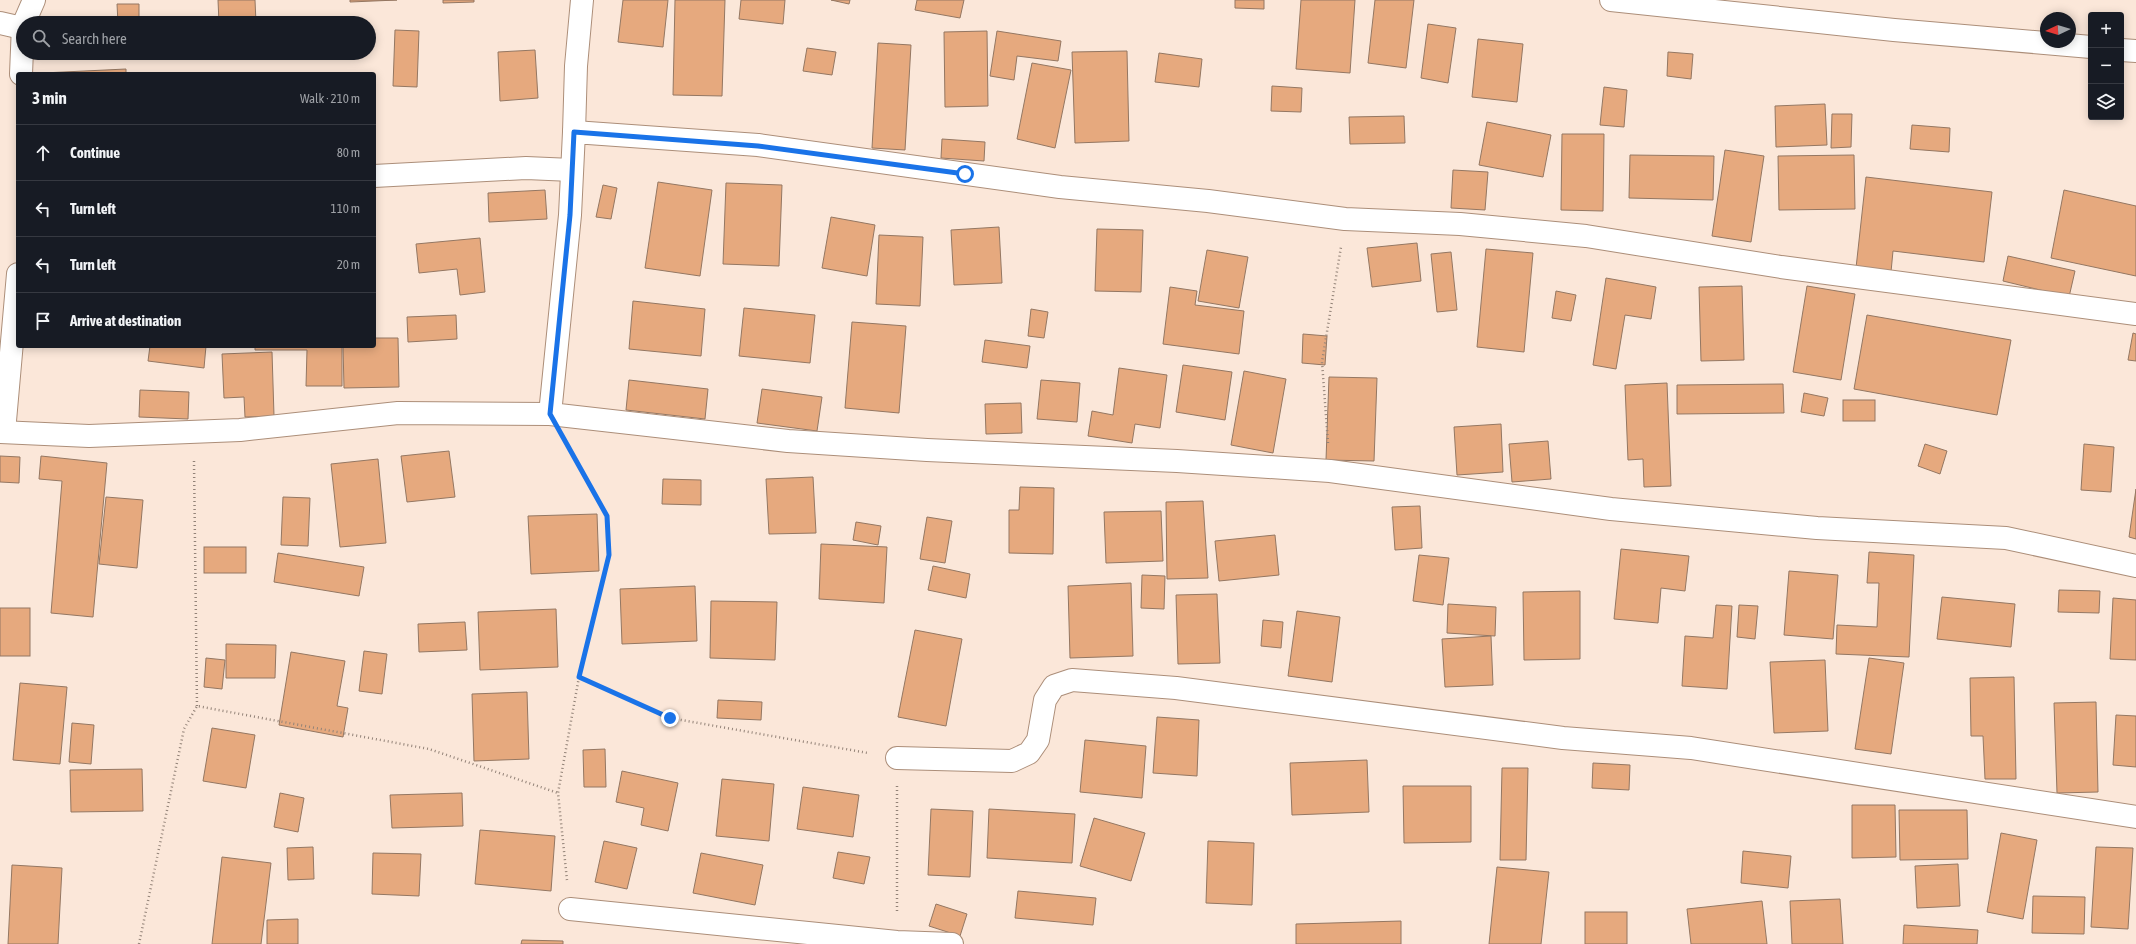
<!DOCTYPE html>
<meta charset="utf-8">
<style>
:root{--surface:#171b24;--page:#242831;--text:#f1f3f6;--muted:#9ea1a6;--line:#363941}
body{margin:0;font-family:"Asap Condensed",sans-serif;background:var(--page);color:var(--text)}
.controls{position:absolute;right:12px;top:12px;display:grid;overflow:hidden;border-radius:4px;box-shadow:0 2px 10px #0003}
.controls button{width:36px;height:36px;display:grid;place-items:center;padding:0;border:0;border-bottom:1px solid var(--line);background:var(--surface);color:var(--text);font:20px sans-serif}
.compass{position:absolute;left:2040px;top:12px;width:36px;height:36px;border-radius:50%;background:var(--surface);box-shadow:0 2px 10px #0003;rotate:266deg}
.stop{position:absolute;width:12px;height:12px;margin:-9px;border:3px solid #1a73e8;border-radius:50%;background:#fff}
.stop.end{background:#1a73e8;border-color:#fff;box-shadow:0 1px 4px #0008}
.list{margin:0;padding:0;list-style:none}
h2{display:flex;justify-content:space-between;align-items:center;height:52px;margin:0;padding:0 16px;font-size:17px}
h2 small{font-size:13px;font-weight:400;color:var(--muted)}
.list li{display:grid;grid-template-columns:26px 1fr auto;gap:12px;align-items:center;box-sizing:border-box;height:56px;padding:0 16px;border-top:1px solid var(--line)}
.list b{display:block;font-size:15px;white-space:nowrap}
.list em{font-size:13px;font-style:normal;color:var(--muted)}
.icon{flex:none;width:22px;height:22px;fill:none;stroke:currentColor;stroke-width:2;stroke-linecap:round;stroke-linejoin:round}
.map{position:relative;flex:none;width:2136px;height:944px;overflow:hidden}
.search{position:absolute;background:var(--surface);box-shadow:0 2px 10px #0003;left:16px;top:16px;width:360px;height:44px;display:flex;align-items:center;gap:10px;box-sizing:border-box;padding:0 14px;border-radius:22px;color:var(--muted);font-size:15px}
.panel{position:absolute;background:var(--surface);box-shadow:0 2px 10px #0003;left:16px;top:72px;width:360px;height:276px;border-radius:4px}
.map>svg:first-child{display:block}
</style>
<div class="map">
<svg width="2136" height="944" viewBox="0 0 2136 944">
<rect width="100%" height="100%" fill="#fbe7d9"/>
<!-- building -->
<g fill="#e6a97e" stroke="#947762">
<polygon points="218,0 255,0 256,23 219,23"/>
<polygon points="350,0 397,0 350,2"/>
<polygon points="443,0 474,0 474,2 443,3"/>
<polygon points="623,0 668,0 663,47 618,42"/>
<polygon points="675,0 725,0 722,96 673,95"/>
<polygon points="741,0 785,0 783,24 739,19"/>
<polygon points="831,0 850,0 849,4"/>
<polygon points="917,0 964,0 960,18 915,10"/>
<polygon points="1235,0 1264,0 1264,9 1235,8"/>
<polygon points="1301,0 1355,0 1350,73 1296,69"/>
<polygon points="1375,0 1414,0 1406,68 1368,63"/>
<polygon points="117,4 139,4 139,23 118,23"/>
<polygon points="1428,24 1456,28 1448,83 1421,78"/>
<polygon points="395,30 419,31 417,87 393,86"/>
<polygon points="987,31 988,106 945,107 944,32"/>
<polygon points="997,31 1061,41 1058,61 1017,56 1014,80 990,76"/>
<polygon points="1478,39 1523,44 1517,102 1472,97"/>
<polygon points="878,43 911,45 905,150 872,148"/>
<polygon points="807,48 836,52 832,75 803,71"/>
<polygon points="535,50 538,98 500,101 498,52"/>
<polygon points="1127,51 1129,141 1075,143 1072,52"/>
<polygon points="1668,52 1693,54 1691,79 1667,76"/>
<polygon points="1159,53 1202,59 1199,87 1155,82"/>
<polygon points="1032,63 1071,70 1055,148 1017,139"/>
<polygon points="126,69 126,74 43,74 43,73"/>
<polygon points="1272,86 1302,88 1301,112 1271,111"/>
<polygon points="1604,87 1627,90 1624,127 1600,125"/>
<polygon points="1825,104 1827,145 1776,147 1775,106"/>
<polygon points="1832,114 1852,114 1851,147 1831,148"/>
<polygon points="1404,116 1405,143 1350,144 1349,117"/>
<polygon points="1487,122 1551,135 1543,177 1479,165"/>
<polygon points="1912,125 1950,128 1949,152 1910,149"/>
<polygon points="1562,134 1604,134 1603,211 1561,210"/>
<polygon points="942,139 985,142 984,161 941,158"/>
<polygon points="1725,150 1764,156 1751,242 1712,236"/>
<polygon points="1630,155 1714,156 1713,200 1629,198"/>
<polygon points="1854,155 1855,209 1779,210 1778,156"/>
<polygon points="1453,170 1488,172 1485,210 1451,208"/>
<polygon points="1866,177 1992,192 1984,262 1893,251 1891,272 1856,268"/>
<polygon points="658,182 712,190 700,276 645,268"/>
<polygon points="726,183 782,185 779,266 723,264"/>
<polygon points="603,185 617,188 611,219 596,217"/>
<polygon points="545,190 547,219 489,222 488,193"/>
<polygon points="2064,190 2136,206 2136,276 2051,258"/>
<polygon points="831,217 875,225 867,276 822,268"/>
<polygon points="999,227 1002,283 954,285 951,230"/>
<polygon points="1097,229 1143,230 1141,292 1095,291"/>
<polygon points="879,235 923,237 920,306 876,304"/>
<polygon points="480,238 485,292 460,295 457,269 419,273 416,244"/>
<polygon points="1417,243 1421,281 1372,287 1367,248"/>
<polygon points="1486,249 1533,253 1524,352 1477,347"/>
<polygon points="1207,250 1248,257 1239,308 1198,301"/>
<polygon points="1451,252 1457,310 1437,312 1431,254"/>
<polygon points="2008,256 2075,271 2069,297 2003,281"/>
<polygon points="1606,278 1656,287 1651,319 1625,315 1616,369 1593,365"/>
<polygon points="1742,286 1744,360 1701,361 1699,287"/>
<polygon points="1807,286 1855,294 1841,380 1793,372"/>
<polygon points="1170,287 1197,291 1195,305 1244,311 1239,354 1163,344"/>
<polygon points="1556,291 1576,295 1571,321 1552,318"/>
<polygon points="633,301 705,309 701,356 629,349"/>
<polygon points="744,308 815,315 810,363 739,356"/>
<polygon points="1031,309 1048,312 1044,338 1028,336"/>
<polygon points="456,315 457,339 408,342 407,317"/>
<polygon points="1867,315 2011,340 1997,415 1854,389"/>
<polygon points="852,322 906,326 899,413 845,408"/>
<polygon points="2133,333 2136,334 2136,361 2128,360"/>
<polygon points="1303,334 1327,336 1325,365 1302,363"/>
<polygon points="374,338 398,338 399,387 344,388 343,346 374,346"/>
<polygon points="985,340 1030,346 1027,368 982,362"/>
<polygon points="150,346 206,346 204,368 148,361"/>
<polygon points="255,346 342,346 342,386 306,386 307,350 255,350"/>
<polygon points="272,352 274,416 245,417 244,397 224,398 222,354"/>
<polygon points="1183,365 1232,372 1225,420 1176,412"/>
<polygon points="1119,368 1167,375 1160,428 1135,424 1132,443 1088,436 1092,411 1113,415"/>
<polygon points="1244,371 1286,379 1273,453 1231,445"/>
<polygon points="1329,377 1377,378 1374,461 1326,460"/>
<polygon points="629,380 708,389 705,419 626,410"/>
<polygon points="1041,380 1080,383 1077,422 1037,419"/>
<polygon points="1667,383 1671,486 1644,487 1643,459 1628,460 1625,385"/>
<polygon points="1783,384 1784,413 1677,414 1677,385"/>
<polygon points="762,389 822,397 817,431 757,423"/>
<polygon points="140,390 189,392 188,419 139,417"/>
<polygon points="1804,393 1828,398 1824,416 1801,412"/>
<rect x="1843" y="400" width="32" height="21"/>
<polygon points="1021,403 1022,433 986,434 985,404"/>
<polygon points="1501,424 1503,472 1457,475 1454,427"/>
<polygon points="1548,441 1551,479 1512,482 1509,444"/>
<polygon points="1925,444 1947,451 1940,474 1918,466"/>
<polygon points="2084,444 2114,447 2111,492 2081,490"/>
<polygon points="449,451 455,497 407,502 401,456"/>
<polygon points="0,456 20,457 19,483 0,482"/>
<polygon points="41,456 107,463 93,617 51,613 62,481 39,479"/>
<polygon points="378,459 386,543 340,547 331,464"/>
<polygon points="813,477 816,533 769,534 766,479"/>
<polygon points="663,479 701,480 701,505 662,504"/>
<polygon points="1020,487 1054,488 1053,554 1009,553 1009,510 1019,510"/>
<polygon points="2136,489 2136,539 2129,537"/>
<polygon points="106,497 143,500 137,568 99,564"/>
<polygon points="283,497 310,498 308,546 281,545"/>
<polygon points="1203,501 1208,578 1167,579 1166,502"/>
<polygon points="1420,506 1422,548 1395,550 1392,507"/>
<polygon points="1161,511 1163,561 1106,563 1104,512"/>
<polygon points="597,514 599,571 531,574 528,516"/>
<polygon points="927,517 952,521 945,563 920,559"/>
<polygon points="856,522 881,526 878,545 853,540"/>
<polygon points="1275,535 1279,575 1219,581 1215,541"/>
<polygon points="821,544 887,547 884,603 819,599"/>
<rect x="204" y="547" width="42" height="26"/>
<polygon points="1621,549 1689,556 1685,591 1661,588 1658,623 1614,619"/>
<polygon points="1869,552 1914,555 1909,657 1836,654 1837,625 1877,627 1879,583 1867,583"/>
<polygon points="278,553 364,567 359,596 274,582"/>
<polygon points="1419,555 1449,558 1443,605 1413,601"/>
<polygon points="933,566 970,574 966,598 928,590"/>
<polygon points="1789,571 1838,575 1833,639 1784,635"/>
<polygon points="1142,575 1165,576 1164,609 1141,608"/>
<polygon points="1131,583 1133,656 1070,658 1068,586"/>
<polygon points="695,586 697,641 622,644 620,589"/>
<polygon points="2059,590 2100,591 2099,613 2058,612"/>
<polygon points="1580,591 1580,659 1524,660 1523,592"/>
<polygon points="1217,594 1220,663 1178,664 1176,595"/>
<polygon points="1942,597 2015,604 2011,647 1937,639"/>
<polygon points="2113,598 2136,600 2136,660 2110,659"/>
<polygon points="711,601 777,602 775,660 710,658"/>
<polygon points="1448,604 1496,607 1495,636 1447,633"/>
<polygon points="1716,605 1732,606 1727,689 1682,686 1685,636 1713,638"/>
<polygon points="1739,605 1758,606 1755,639 1737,637"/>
<rect x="0" y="608" width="30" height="48"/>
<polygon points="556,609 558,667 480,670 478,612"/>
<polygon points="1297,611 1340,617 1332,682 1288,676"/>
<polygon points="1263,620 1283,622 1281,648 1261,646"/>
<polygon points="465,622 467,650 419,652 418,624"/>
<polygon points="915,630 962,639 946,726 898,717"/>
<polygon points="1491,636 1493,685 1445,687 1442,639"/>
<polygon points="226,644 276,645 275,678 226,678"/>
<polygon points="364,651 387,654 382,694 359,691"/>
<polygon points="291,652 345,661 337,706 348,708 343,737 279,725"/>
<polygon points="206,658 225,660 222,689 204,687"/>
<polygon points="1869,658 1904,663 1891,754 1855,749"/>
<polygon points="1825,660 1828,731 1774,733 1770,662"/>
<polygon points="2014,677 2016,779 1985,779 1983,736 1971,736 1970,678"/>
<polygon points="20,683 67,687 60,764 13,760"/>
<polygon points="527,692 529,759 474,761 472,694"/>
<polygon points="718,700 762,702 761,720 717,718"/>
<polygon points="2096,702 2098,792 2057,793 2054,703"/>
<polygon points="2116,715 2136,716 2136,767 2113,765"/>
<polygon points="1157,717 1199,720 1197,776 1153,773"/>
<polygon points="72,723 94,725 91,764 69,762"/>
<polygon points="212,728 255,735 246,788 203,781"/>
<polygon points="1085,740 1146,746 1142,798 1080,792"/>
<polygon points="605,749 606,787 584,787 583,750"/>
<polygon points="1367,760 1369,812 1292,815 1290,763"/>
<polygon points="1593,763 1630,765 1629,790 1592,788"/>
<polygon points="1502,768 1528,768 1526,860 1500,860"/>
<polygon points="142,769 143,811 71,812 70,770"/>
<polygon points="622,771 678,783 668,831 641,825 644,808 616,802"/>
<polygon points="722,779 774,784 769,841 716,836"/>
<polygon points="1403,786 1471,786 1471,842 1404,843"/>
<polygon points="803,787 859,795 853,837 797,829"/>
<polygon points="280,793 304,798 298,832 274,827"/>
<polygon points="462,793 463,826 392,828 390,795"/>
<polygon points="1852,805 1895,805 1896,857 1852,858"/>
<polygon points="931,809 973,811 970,877 928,875"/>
<polygon points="989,809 1075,814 1072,863 987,858"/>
<polygon points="1899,810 1967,810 1968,859 1900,860"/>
<polygon points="1094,818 1145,833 1131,881 1080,866"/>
<polygon points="480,830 555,836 551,891 475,884"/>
<polygon points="2001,833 2037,840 2023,919 1987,912"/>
<polygon points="604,841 637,848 627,889 595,882"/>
<polygon points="1208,841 1254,843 1252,905 1206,903"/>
<polygon points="313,847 314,879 288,880 287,848"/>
<polygon points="2096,847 2133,848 2128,929 2091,927"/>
<polygon points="1743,851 1791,856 1788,888 1741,883"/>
<polygon points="838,852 870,857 864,884 833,878"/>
<polygon points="373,853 421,854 419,896 372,894"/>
<polygon points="701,853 763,865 755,905 693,893"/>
<polygon points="222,857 271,863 261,944 212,944"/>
<polygon points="1958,864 1960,906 1917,908 1915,866"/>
<polygon points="12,865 62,868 58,944 8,944"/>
<polygon points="1497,867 1549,872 1541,944 1489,944"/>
<polygon points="1018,891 1096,898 1093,925 1015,918"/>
<polygon points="2033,896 2085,897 2084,934 2032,933"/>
<polygon points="1840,899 1843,944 1792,944 1790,901"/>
<polygon points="1762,901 1767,944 1691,944 1687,909"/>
<polygon points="936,904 967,914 960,936 929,926"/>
<rect x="1585" y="912" width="42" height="32"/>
<polygon points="298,919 298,944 267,944 267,920"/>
<polygon points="1401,921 1401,944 1296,944 1296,924"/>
<polygon points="1904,925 1978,930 1977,944 1903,944"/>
<polygon points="522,940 563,941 563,944 521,944"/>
</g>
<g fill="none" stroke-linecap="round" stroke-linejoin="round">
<!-- minor casing -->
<g stroke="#ac8e79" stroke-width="24">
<g id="minor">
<polyline points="1611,0 1894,30 2091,47"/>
<polyline points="0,23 22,28"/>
<polyline points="24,23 34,0"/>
<polyline points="2121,50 2136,51"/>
<polyline points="21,74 23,25"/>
<polyline points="574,132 576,66 582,0"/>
<polyline points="374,176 526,168 572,170"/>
<polyline points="2136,314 1781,267 1586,236 1460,224 1345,219 1208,201 1060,187 758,145 574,132 570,215 550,414 788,441 927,450 1177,461 1330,471 1611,509 1817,528 2006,538 2136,566"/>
<polyline points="0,432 89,436 240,430 398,413 550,414"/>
<polyline points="4,432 18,274"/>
<polyline points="897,758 1012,761 1029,753 1038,740 1045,700 1054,686 1072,680 1176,688 1563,738 1691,748 2136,817"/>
<polyline points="570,909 897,942 952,944"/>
</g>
</g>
<!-- path -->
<g stroke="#938378" stroke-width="2.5" stroke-dasharray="1 3" stroke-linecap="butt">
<polyline points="1328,443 1322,362 1341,247"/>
<polyline points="567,446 607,516 609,555 579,677 670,718 868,753"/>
<polyline points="194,461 197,706"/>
<polyline points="897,786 897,913"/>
<polyline points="567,880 558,793 579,677"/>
<polyline points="139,944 184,729 197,706 429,749 558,793"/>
</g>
<!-- minor -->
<use href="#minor" stroke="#fff" stroke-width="22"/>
</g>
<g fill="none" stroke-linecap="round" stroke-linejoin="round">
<!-- route -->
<polyline stroke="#1a73e8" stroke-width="5" points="670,718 579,677 609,555 607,516 550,414 570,215 574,132 758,146 965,174"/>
</g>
</svg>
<div class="controls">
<button>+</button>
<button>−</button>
<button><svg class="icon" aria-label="layers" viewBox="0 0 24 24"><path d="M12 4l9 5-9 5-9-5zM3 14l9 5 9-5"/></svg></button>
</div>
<svg class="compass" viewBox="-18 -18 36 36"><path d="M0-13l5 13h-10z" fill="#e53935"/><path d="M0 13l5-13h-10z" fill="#9ea1a6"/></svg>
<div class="stop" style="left:965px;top:174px"></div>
<div class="stop end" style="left:670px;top:718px"></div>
<div class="search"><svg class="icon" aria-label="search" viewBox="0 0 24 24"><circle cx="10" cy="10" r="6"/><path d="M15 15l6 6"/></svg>Search here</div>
<section class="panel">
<h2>3 min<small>Walk · 210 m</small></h2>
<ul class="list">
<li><svg class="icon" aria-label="ahead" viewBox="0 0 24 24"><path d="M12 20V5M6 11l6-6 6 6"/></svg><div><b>Continue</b></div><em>80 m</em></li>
<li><svg class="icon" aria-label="left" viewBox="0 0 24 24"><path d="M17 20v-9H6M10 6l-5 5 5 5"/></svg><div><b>Turn left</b></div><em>110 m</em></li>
<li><svg class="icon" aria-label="left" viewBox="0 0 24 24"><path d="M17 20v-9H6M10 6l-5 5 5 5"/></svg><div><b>Turn left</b></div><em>20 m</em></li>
<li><svg class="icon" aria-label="arrive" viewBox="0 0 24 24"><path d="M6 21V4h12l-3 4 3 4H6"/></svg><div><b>Arrive at destination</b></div></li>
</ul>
</section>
</div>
